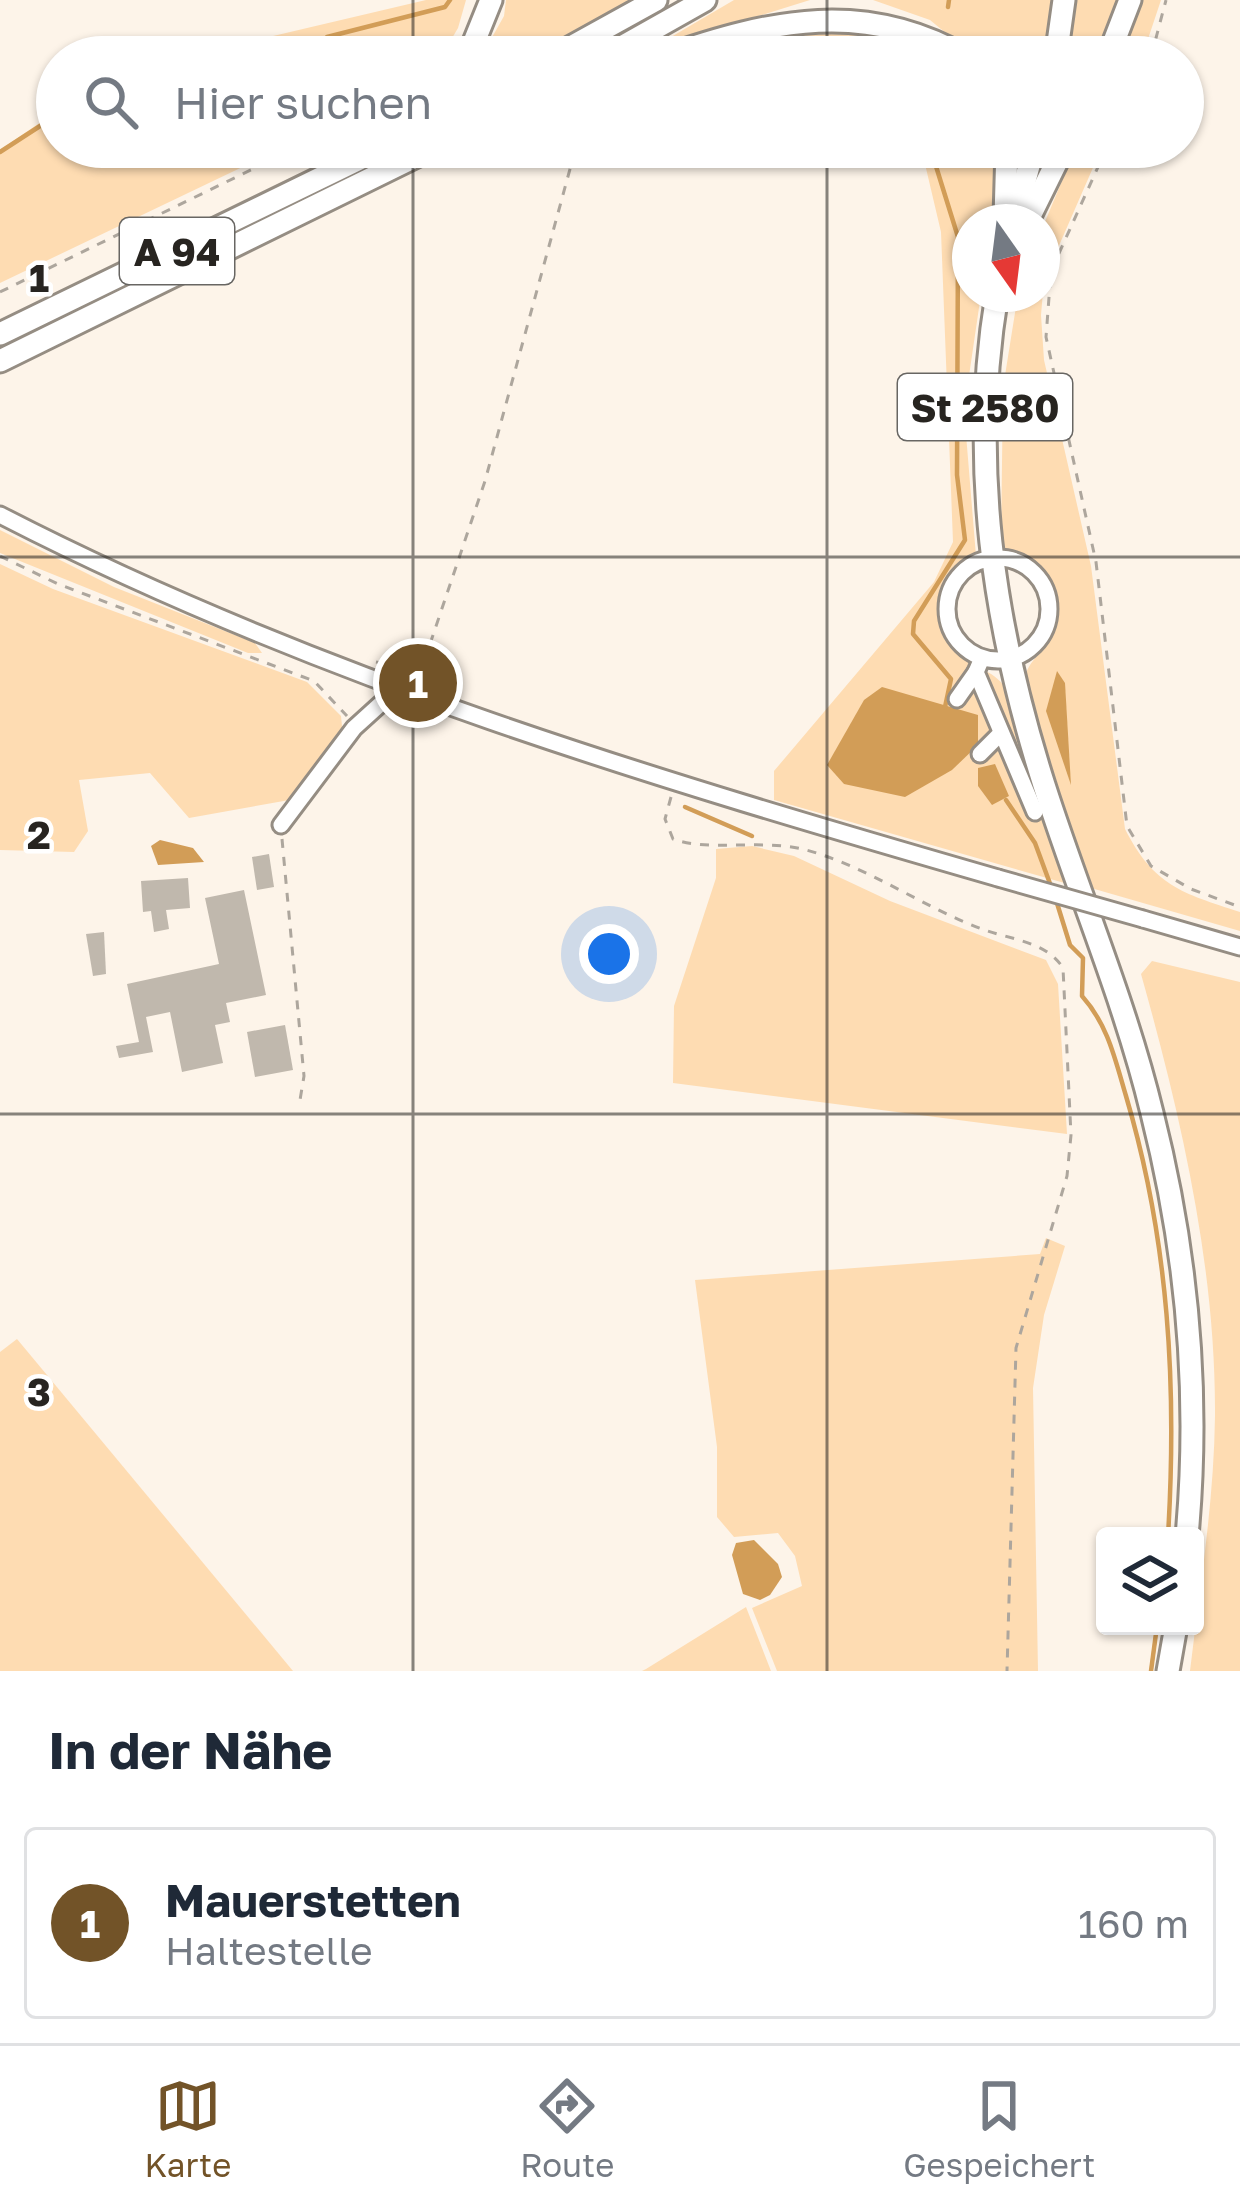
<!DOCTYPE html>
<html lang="de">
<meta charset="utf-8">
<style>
:root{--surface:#fff;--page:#f6f6f7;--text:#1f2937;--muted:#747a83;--line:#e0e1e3;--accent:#725328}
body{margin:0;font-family:"Golos Text",sans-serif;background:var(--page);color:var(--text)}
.controls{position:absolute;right:36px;bottom:36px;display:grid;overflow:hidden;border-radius:12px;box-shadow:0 3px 9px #0004}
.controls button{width:108px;height:108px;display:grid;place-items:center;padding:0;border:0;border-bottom:3px solid var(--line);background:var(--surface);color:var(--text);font:60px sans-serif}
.compass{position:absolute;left:952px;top:204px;width:108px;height:108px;border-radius:50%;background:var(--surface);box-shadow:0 3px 9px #0004;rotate:166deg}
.you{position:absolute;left:609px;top:954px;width:42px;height:42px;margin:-30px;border:9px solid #fff;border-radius:50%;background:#1a73e8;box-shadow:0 0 0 18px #1a73e833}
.badge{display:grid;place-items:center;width:78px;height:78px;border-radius:50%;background:var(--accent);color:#fff;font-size:39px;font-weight:700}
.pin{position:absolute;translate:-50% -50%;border:6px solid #fff;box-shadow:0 3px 12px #0006}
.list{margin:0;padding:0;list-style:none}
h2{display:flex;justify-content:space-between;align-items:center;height:156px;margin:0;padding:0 48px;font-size:51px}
h2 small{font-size:39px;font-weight:400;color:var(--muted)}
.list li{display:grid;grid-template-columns:78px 1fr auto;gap:36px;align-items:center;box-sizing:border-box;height:192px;margin:0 24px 24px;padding:0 24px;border:3px solid var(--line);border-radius:12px}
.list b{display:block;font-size:45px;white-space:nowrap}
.list p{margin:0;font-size:39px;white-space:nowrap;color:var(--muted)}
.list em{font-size:39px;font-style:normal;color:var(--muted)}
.icon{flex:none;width:66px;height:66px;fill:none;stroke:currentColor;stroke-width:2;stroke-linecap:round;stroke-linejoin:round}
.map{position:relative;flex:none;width:1240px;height:1671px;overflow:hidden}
.search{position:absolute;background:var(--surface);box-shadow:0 3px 9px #0004;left:36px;right:36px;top:36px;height:132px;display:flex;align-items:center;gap:30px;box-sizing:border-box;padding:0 42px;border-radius:66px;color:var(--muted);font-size:45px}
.sheet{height:372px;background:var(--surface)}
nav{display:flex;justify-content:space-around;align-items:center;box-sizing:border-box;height:168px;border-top:3px solid var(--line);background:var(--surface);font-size:33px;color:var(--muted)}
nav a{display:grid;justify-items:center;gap:6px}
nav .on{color:var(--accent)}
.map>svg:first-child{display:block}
</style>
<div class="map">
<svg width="1240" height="1671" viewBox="0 0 1240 1671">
<rect width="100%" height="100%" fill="#fdf4e9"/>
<!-- green -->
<g fill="#fedcb2">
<polygon points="426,0 466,0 458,28 441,57 184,57"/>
<polygon points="506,0 635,0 529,57 481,57 504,16"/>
<polygon points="734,0 810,0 649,50"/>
<polygon points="873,0 1054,0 1049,57 975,57 930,20"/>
<polygon points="1076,0 1123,0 1101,57 1070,57"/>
<polygon points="1139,0 1161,0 1142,57 1117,57"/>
<polygon points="850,11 952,57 692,57"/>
<polygon points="57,111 57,147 284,147 0,283 0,150"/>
<path d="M921,147H1001L996,222H970V294H981L964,410L976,556C951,583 926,623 960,655C975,669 993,670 1005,687L1068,884L774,800V771L934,582L953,542L941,232Z"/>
<path d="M1076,147H1102L1044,280L1041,315L1044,360L1091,566L1125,829C1154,886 1182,893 1240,912V931L1091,888L1024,682C1027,659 1044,654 1053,635C1069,598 1035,564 1005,552L1001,539L1003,388L1018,294H1042V229Z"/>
<polygon points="0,530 114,587 255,643 262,653 248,653 0,553"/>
<polygon points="0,564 53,589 307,682 341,716 343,736 295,799 189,818 150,773 79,780 88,831 74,852 0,850"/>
<polygon points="752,846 794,856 890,901 1046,960 1058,984 1067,1134 673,1083 674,1006 716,878 716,849"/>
<path d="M1152,961L1240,982V1671H1190C1200,1586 1214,1502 1215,1416C1216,1268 1181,1116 1141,974Z"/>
<polygon points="1046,1238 1065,1246 1044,1315 1033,1388 1038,1671 777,1671 752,1608 802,1586 795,1556 778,1533 734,1537 717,1517 717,1447 695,1280 1040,1254"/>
<polygon points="17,1339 293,1671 0,1671 0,1352"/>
<polygon points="746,1607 771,1671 642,1671 646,1669"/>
</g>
<!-- water -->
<g fill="#d29d57">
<polygon points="318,36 345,39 356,57 268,57 278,46"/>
<polygon points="1057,671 1065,683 1071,785 1046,711"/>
<polygon points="882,687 978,715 978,745 952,770 905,797 844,784 827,765 864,700"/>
<polygon points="995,764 1009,796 992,805 978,786 978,768"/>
<polygon points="160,840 193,848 204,862 158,865 151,846"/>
<polygon points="754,1540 778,1564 782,1577 770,1595 760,1600 743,1594 732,1555 736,1543"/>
</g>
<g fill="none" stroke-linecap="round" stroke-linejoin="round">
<!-- stream -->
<g stroke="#d29d57" stroke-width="4.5">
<polyline points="948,7 949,0"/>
<polyline points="327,37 445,7 450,0"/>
<polyline points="911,52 911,57"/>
<polyline points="209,57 253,48 269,53"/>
<polyline points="930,147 958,237 957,475 965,540 914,621 913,634 951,679 945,707"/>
<polyline points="0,152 57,115"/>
<polyline points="1006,800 1035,843 1052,889"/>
<polyline points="685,807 752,836"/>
<path d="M1056,900L1070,945L1083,958L1082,996C1108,1025 1115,1059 1126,1096C1169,1241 1177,1386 1168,1536"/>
<polyline points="1151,1671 1157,1626"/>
</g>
</g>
<!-- building -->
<g fill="#c0b8ad">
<polygon points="269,854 274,887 257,890 252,857"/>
<polygon points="188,878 190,908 166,910 169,929 154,932 151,911 143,912 141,881"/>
<polygon points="244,890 266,995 226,1003 230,1022 215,1025 223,1063 182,1072 170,1012 146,1017 153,1052 119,1058 116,1046 139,1042 127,984 219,964 205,898"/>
<polygon points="104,932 106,974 93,976 86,934"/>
<polygon points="285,1025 293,1070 255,1077 247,1032"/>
</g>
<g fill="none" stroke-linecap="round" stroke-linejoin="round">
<!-- minor casing -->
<g stroke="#958d83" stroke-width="21">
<g id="minor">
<path d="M0,515C316,678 658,780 998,878"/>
<circle cx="998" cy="609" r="51"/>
<polyline points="982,658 976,672 1035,812"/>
<polyline points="957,699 976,672"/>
<polyline points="980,754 1001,733"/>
<polyline points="281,825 354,728 397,689"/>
<polyline points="1143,919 1240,947"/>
</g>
</g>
<!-- highway casing -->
<g stroke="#958d83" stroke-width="27">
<g id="highway">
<polyline points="468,57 491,0"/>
<polyline points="553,57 656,0"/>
<polyline points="604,57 705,0"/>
<path d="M664,57C773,19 866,0 965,57"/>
<polyline points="1056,57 1064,0"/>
<polyline points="1108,57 1130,0"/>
<polyline points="1005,218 1007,147"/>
<polyline points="1014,222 1034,147"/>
<polyline points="1027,222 1064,147"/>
<path d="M997,294C969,462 993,624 1044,785C1079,895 1125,1001 1152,1113C1187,1251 1200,1394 1187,1536"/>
<polyline points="0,334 384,147"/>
<polyline points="0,361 435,147"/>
<polyline points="1168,1671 1176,1626"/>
</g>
</g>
<!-- path -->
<g stroke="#ada69d" stroke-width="3" stroke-dasharray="9 9" stroke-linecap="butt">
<polyline points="1151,57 1166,0"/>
<polyline points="1107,147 1051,271 1046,337 1096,562 1127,826 1151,866 1191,889 1240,907"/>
<polyline points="0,292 298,147"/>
<polyline points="0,556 58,584 314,681 347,716"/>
<polyline points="376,662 415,670 433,683"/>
<polyline points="411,674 431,641 485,481 576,147"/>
<path d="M671,797L665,819L673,839C709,852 759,839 802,849C864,864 922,907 982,929C1011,940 1046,941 1063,968L1071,1135L1067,1176L1016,1348L1007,1671"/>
<polyline points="282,839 304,1076 300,1100"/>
</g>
<!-- minor -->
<use href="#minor" stroke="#fff" stroke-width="15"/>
<!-- highway -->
<use href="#highway" stroke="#fff" stroke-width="21"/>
<!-- minor-bridge casing -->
<g stroke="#958d83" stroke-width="21" stroke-linecap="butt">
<polyline id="minor-bridge" points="998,878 1143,919"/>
</g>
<!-- minor-bridge -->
<use href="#minor-bridge" stroke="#fff" stroke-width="15"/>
</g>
<!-- grid -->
<path fill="none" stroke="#272420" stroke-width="3" stroke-opacity="0.55" d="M413,0V57M827,0V57M413,147V1671M827,147V1671M0,557H1240M0,1114H1240"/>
<g text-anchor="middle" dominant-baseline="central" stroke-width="9" stroke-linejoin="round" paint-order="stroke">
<!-- shield labels -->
<g fill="#fff" stroke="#686663" stroke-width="3">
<rect x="120" y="218" width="114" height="66" rx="9"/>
<rect x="898" y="374" width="174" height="66" rx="9"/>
</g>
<g font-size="39" font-weight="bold" fill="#272420">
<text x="177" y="251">A 94</text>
<text x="985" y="407">St 2580</text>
</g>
</g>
<g font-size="39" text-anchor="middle" font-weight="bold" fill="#272420" stroke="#fff" stroke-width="9" stroke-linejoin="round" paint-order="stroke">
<text x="39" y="292">1</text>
<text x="39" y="849">2</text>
<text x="39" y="1406">3</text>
</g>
</svg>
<div class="controls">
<button><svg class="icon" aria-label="layers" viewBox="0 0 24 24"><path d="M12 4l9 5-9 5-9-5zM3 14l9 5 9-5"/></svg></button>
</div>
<svg class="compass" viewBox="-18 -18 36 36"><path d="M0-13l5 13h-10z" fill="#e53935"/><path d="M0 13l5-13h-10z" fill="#747a83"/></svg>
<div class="you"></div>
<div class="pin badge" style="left:418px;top:683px">1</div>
<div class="search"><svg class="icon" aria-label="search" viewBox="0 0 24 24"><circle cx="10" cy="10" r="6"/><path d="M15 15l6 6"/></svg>Hier suchen</div>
</div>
<section class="sheet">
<h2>In der Nähe<small></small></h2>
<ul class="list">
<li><span class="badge">1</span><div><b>Mauerstetten</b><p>Haltestelle</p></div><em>160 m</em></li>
</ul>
</section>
<nav>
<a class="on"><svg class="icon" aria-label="map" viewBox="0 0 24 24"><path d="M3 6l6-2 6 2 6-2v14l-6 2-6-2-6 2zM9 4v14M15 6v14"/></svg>Karte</a>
<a><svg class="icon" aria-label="directions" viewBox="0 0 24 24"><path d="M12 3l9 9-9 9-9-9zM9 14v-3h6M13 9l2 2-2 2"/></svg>Route</a>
<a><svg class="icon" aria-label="saved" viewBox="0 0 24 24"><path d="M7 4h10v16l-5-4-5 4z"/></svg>Gespeichert</a>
</nav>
